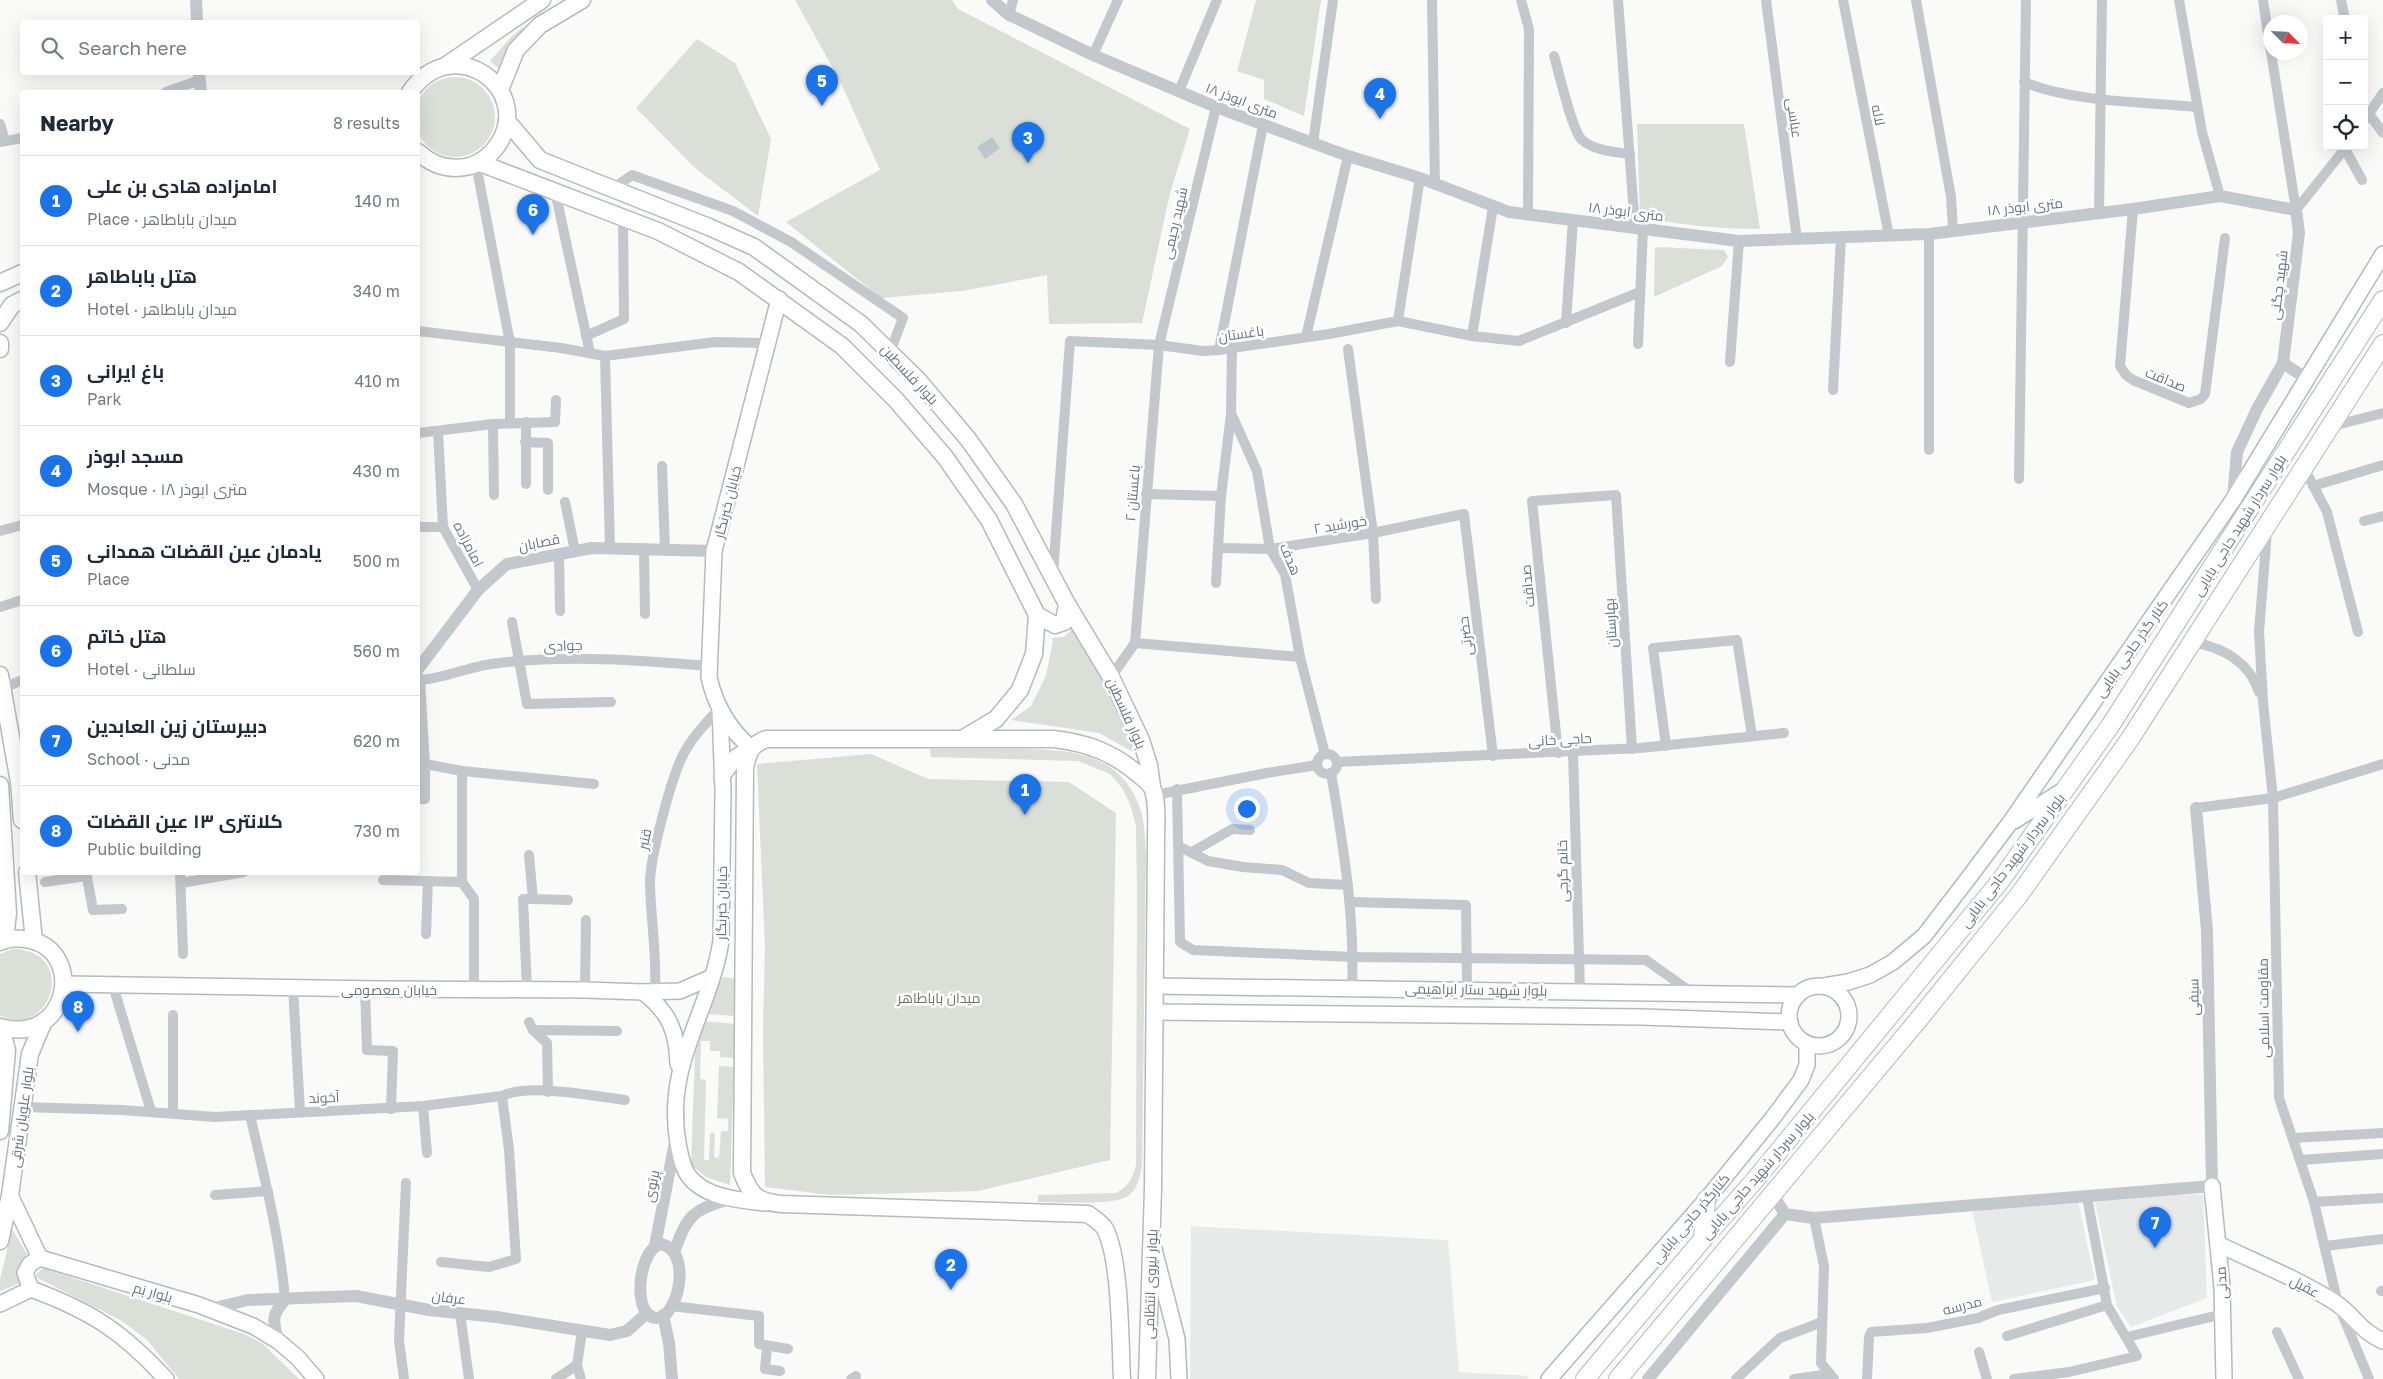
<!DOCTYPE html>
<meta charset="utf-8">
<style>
:root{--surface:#fff;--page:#f6f6f7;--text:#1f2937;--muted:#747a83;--line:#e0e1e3;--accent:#1a73e8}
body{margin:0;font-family:"Golos Text",Cairo,sans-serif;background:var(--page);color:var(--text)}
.controls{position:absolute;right:15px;top:15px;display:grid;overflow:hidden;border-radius:5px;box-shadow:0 5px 20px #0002}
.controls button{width:45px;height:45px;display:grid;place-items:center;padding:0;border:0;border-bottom:1px solid var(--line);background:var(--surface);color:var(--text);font:25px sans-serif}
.compass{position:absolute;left:2263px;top:15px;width:45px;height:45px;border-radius:50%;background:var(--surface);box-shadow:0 5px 20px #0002;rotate:114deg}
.you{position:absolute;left:1246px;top:808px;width:18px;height:18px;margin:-12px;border:4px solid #fff;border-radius:50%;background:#1a73e8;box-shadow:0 0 0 8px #1a73e833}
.badge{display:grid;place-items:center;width:32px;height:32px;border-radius:50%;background:var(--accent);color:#fff;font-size:16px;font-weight:700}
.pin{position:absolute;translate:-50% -41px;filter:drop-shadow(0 1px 2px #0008)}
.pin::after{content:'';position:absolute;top:26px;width:18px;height:15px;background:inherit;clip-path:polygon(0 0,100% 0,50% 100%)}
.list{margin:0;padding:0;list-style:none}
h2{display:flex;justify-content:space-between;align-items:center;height:65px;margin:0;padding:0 20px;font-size:21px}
h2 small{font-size:16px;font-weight:400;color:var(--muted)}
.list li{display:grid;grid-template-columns:32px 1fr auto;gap:15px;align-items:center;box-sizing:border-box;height:90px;padding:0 20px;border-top:1px solid var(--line)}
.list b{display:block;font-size:19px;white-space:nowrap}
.list p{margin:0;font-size:16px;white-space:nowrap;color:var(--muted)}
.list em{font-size:16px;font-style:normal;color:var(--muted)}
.icon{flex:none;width:28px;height:28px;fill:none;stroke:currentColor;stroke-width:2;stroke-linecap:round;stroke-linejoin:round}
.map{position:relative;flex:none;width:2383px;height:1379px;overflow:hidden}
.search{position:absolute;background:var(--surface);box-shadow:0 5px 20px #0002;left:20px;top:20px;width:400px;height:55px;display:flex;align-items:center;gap:12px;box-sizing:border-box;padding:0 18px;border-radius:5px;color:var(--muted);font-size:19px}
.panel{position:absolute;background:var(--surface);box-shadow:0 5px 20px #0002;left:20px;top:90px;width:400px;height:785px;border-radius:5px}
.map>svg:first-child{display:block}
</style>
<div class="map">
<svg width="2383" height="1379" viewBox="0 0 2383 1379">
<rect width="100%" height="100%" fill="#fafaf8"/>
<!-- built -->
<g fill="#e8e9e9">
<polygon points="2203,1194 2207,1298 2131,1327 2117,1307 2094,1198"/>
<polygon points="2077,1197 2095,1280 1992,1302 1971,1206"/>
<polygon points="1191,1226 1448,1240 1459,1372 1529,1376 1527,1379 1190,1379"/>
</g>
<!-- green -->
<g fill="#dadfd7">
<polygon points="795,0 952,0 958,9 1190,129 1170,193 1142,323 1049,324 1047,275 962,291 881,298 786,222 880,170 841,83"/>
<polygon points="1256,0 1321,0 1304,116 1264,99 1264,80 1237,71"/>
<polygon points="523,27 525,30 507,50 499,69 490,61 511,37"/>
<polygon points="697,39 735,63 771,139 758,216 696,169 636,108"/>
<circle cx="455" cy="117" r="40"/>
<path d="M1637,124H1744L1760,229C1719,229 1680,225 1640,217Z"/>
<polygon points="1655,247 1724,250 1728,257 1722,266 1654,297"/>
<polygon points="1074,627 1130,730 1135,753 1099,733 1011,720 1031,706 1046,676 1053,641 1052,638 1064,637"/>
<path d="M930,749C957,749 984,749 1011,749C1065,750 1120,748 1141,811C1145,825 1145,842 1146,857L1142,1165C1140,1176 1138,1189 1128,1196C1114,1206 1057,1202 1038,1202V1195L1116,1193C1129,1186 1132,1179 1136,1165L1137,892L1136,826L1130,804L1122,788L1110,774L1078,761L931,757Z"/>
<polygon points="871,754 928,779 1069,782 1116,813 1110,1160 978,1191 831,1195 765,1187 763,1030 765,947 757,764"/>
<path d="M13,949C80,951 50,1042 0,1015V954Z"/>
<polygon points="723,977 736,979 735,1016 705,1014 702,1021 735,1024 734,1058 720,1057 720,1051 710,1051 710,1041 701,1041 700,1079 706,1080 704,1160 709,1160 710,1133 715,1133 714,1157 719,1158 721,1131 728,1131 728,1119 717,1118 719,1066 734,1067 730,1185 706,1177 691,1165 696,1027"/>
<polygon points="12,1229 27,1254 17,1269 19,1284 0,1291 0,1280"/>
<polygon points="43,1268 244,1334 262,1343 299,1379 179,1379 147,1340 122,1321 38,1278 36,1275"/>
</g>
<!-- water -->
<polygon fill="#bbc7cb" points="992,137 1000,148 985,159 977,147"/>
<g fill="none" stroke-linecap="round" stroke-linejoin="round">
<!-- secondary casing -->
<g stroke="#b3babf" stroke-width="18">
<g id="secondary">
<path d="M720,708L723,791L721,941C710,1012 664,1064 678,1143C680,1153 682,1167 688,1175C704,1198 740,1200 765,1203"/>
<path d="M722,776L736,757L751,748C729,729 715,705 709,677L714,551L779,299"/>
<polyline points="2014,821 2062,791"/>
<polyline points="64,984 380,989 585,990 643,992 680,991 712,977"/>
<polyline points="1155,986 1798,995"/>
<polyline points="1824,986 1848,982 1870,975 1893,962 1924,936 1967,880 2009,824 2233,500 2383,254"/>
<circle cx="1819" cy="1016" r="30"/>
<path d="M643,992C669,1012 677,1031 678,1064"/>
<polyline points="1155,1012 1642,1017 1790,1022"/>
<polyline points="2212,1186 2222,1287 2224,1379"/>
<polyline points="10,1195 40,1258 199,1305 253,1326 278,1341 298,1358 316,1379"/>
<path d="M2218,1244C2257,1263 2299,1279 2336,1303C2354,1315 2360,1331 2383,1341"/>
<polyline points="1154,1249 1177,1339 1179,1379"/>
<polyline points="31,1289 25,1273 30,1264 40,1258"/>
<path d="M0,1304L31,1289C91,1311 123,1332 166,1379"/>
<polyline points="1549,1379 1706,1200 1772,1119 1801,1080 1807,1065 1807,1044"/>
</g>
</g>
<!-- primary casing -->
<g stroke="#b5babe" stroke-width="19">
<g id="primary">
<polyline points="445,66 542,0"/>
<polyline points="500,90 516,50 540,25 582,0"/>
<path d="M410,92C453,30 533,88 499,143C492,154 483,162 470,166C450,171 433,166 418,152"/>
<polyline points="507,121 540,160 709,227 754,247 861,324 918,380 968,439 1014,504 1067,604 1111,677 1141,740 1149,765 1152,787"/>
<polyline points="480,163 658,231 739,272 842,346 896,400 945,457 989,520 1037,615 1034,654 1020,690 996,719 964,738"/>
<polyline points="0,283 22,273"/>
<polyline points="0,323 12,305 22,300"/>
<polyline points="0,343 0,349"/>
<polyline points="1037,615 1055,625 1064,622 1067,604"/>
<polyline points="0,675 19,782 22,820"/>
<polyline points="0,785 8,913 5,939"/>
<polyline points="27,872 34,941"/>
<path d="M0,942C10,937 20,938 30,940C86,952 68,1046 0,1027"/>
<polyline points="0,1131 7,1050 1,1028"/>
<polyline points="0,1241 10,1195 30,1054 43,1023"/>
<path d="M1122,1379C1120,1342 1121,1260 1105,1229C1101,1222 1094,1219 1088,1214L782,1204C757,1202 751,1196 742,1173L745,767C749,751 751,745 766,739H1054C1087,743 1112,752 1138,774C1143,778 1151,784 1153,790C1158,805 1156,825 1156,840L1153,1189L1147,1379"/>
</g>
</g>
<!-- trunk casing -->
<g stroke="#b4b9bd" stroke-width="20">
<g id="trunk">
<polyline points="1703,1239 1706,1200"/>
<polyline points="1585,1379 1703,1239 1755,1180 2001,880 2110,726 2383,300"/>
<polyline points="1618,1379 1919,1019 2019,895 2130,739 2383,344"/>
</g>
</g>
<!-- minor -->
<g stroke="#c3c8cc" stroke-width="10">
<polyline points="1432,0 1435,185"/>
<polyline points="1521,0 1529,29 1528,214"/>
<polyline points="1618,0 1635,228"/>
<polyline points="1766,0 1797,239"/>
<polyline points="1843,0 1889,236"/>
<polyline points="1916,0 1951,197 1953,230"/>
<polyline points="2179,0 2202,132 2220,196"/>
<polyline points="2263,0 2270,48"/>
<polyline points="2341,0 2345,19"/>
<polyline points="1009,15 1013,0"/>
<polyline points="2271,52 2296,210"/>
<polyline points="1093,55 1118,0"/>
<path d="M1554,56C1559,72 1572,131 1582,140C1595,151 1614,152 1630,154"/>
<path d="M2024,82C2070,102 2146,102 2197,107"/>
<polyline points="1179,91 1217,0"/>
<polyline points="166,92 200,80"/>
<polyline points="2369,114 2383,133"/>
<polyline points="2364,121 2383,93"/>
<polyline points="0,124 5,141"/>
<polyline points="0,142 22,138"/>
<polyline points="1313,143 1333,0"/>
<polyline points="2345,149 2362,180"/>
<polyline points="476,164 510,343 510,423"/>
<polyline points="612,189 632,175 733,211 791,242 903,318 890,352"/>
<polyline points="555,191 590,353"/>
<polyline points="2133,209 2120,366 2126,375 2133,380 2189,403 2201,399 2205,394 2225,238"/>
<polyline points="2296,210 2347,146"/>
<polyline points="2099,213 2102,0"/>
<polyline points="1398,321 1420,178"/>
<polyline points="1566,323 1573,220"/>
<polyline points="418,331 561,348 605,356 715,342 767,343"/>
<polyline points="586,336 624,319 623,217"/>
<polyline points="1472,336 1493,207"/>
<polyline points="1306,337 1348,156"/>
<polyline points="1638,344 1643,229"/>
<polyline points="1232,347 1231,413 1257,471 1270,549 1285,574 1300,657 1325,754"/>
<polyline points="1348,349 1373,533 1376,599"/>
<polyline points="1219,350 1263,125"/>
<polyline points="605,356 610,547"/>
<polyline points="1730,362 1739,241"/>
<polyline points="1833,390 1841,237"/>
<polyline points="526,422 526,484"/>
<polyline points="493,424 494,495"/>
<polyline points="2332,426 2383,413"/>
<polyline points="438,431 443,527 478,590"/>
<polyline points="418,433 493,424 555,422 556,400"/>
<polyline points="525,442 548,443 548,490"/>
<polyline points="1929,450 1929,234"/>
<polyline points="662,466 665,549"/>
<polyline points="2304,468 2327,512 2358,632"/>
<polyline points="2019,479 2026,0"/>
<polyline points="2313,486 2383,465"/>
<polyline points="1146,494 1221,496"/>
<polyline points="565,502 575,551"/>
<polyline points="2364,521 2383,516"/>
<polyline points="418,527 443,527"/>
<polyline points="0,531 22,525"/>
<polyline points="2267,531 2259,632 2263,702 2273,798 2279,1098 2314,1202 2338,1304 2369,1379"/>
<polyline points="644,548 645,614"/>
<polyline points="1219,548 1270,549 1373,533 1464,514 1493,756"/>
<polyline points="559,553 560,611"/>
<polyline points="1053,574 1070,341 1159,345 1203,351 1219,350 1329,334 1398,321 1472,336 1519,341 1640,292"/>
<polyline points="1216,583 1221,496 1231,414"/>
<polyline points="0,607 22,600"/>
<polyline points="512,622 527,704 611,702"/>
<path d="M2193,642C2223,648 2249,661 2259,692"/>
<polyline points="1135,643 1159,345 1216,107"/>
<polyline points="1135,643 1300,657"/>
<polyline points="1111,677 1135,643"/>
<path d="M420,680C447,678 472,665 499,663C569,655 638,660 709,666"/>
<polyline points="4,688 22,680"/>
<polyline points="1666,746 1653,648 1737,640 1752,736"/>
<polyline points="1573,752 1580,990"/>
<polyline points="1558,753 1532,501 1616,495 1632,749"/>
<circle cx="1327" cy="764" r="10"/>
<polyline points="1337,762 1640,748 1784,733"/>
<polyline points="425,764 462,771 594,784"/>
<polyline points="462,771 462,882"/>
<path d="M1331,773C1343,844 1355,916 1352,988"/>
<polyline points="1177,789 1180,942 1193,950 1353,957 1646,960 1691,992"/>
<polyline points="1155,795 1267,773 1317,765"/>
<polyline points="418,799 425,799 425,764 420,680 418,676"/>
<polyline points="2196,808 2273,798 2383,764"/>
<polyline points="1178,846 1208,861 1243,867 1282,870 1309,883 1348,885"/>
<polyline points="1192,852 1232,829 1250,830"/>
<polyline points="86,872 93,910 122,909"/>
<polyline points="180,872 183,954"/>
<polyline points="383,880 462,882"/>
<polyline points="45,882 86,876"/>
<polyline points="462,882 474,899 474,989"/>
<polyline points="181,883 244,872"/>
<polyline points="533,899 568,900"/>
<polyline points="1350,902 1466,905 1467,989"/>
<polyline points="426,934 428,881"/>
<polyline points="113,986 151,1111"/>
<polyline points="293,988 300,1111"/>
<polyline points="365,989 367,1050 393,1051 391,1109"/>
<polyline points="527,989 523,899 533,899 529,855"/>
<polyline points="585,990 586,920"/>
<path d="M655,992C657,956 651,921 650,885C649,860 672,775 684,753C693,736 707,722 720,708"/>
<polyline points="173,1015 173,1113"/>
<polyline points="529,1022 533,1030 547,1043 548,1092"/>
<polyline points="533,1030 617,1031"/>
<polyline points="423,1106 427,1153"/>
<path d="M22,1107L122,1110L215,1117L423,1106L502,1096C528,1083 596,1096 625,1100"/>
<path d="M250,1115C264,1176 280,1237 285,1300"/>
<polyline points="2293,1138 2383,1133"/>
<polyline points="2301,1160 2383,1154"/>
<polyline points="215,1195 268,1191"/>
<polyline points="2314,1202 2383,1198"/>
<polyline points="1814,1218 1824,1266 1821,1363 1834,1379"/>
<polyline points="2325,1246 2383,1239"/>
<polyline points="441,1262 489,1267 516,1259 509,1150 502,1096"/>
<polyline points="2381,1291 2383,1291"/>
<polyline points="671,1306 759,1316 759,1344 788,1349"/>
<polyline points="460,1313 469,1379"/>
<polyline points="2277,1332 2299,1379"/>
<polyline points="2007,1336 2107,1305"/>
<polyline points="2127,1337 2223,1314"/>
<polyline points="767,1346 765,1369 780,1371"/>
<polyline points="1979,1352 1987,1379"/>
<polyline points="404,1379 399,1341 406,1183"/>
<polyline points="556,1379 577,1365"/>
<polyline points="581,1379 577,1365 582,1331"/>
<polyline points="851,1379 856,1376"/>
<polyline points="1736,1379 1780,1338 1822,1322"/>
<polyline points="1794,1379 1830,1374"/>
<polyline points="1867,1379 1869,1337 1871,1332 1927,1328 1978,1318 1998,1310 2105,1288"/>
<polyline points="2014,1379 2069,1372 2137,1356 2107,1305 2087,1197"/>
</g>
<!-- tertiary -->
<g stroke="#c3c8cc" stroke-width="12">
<polyline points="196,0 197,22"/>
<polyline points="992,0 1009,15 1018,19 1093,55 1216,107 1348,156 1420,178 1509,212 1739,241 1929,234 2133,209 2220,196 2296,210 2299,233 2283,363 2257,409 2237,452 2233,499"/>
<polyline points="199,72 201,92"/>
<polyline points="2283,363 2307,379"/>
<polyline points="418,669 478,590 507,564 592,548 714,551"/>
<polyline points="1773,1195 1785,1214 1814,1218 2212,1186 2207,931 2196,808"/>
<path d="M660,1244C693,1249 679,1317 657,1318C632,1318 637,1252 660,1244Z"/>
<polyline points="655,1246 676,1137"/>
<path d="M674,1252C688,1215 691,1211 729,1199"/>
<polyline points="210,1309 248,1300 356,1296 429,1310 497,1317 610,1335 627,1331 647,1313"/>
<polyline points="663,1315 669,1343 672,1379"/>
<path d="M278,1341C273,1321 271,1315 285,1300"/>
<polyline points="1648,1379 1785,1214"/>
</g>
<!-- secondary -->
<use href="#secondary" stroke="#fff" stroke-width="15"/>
<!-- primary -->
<use href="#primary" stroke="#fff" stroke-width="16"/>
<!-- trunk -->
<use href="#trunk" stroke="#fff" stroke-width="18"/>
</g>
<g text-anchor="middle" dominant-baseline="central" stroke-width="5" stroke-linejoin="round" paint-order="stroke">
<!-- street labels -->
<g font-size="14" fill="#657683" stroke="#fff">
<text transform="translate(1242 100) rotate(21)">۱۸ متری ابوذر</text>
<text transform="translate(1879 115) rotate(79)">لاله</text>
<text transform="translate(1795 118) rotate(82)">عباسی</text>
<text transform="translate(2025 206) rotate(-6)">۱۸ متری ابوذر</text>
<text transform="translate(1626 211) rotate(7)">۱۸ متری ابوذر</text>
<text transform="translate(1174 223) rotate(-77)">شهید رحیمی</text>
<text transform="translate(2278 285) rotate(-83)">شهید چگنی</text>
<text transform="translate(1241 333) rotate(-8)">باغستان</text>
<text transform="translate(910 374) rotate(47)">بلوار فلسطین</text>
<text transform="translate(2166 379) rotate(22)">صداقت</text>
<text transform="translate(1132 493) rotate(-85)">باغستان ۲</text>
<text transform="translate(727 502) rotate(-76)">خیابان خبرنگار</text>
<text transform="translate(1340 524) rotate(-9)">خورشید ۲</text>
<text transform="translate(2239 525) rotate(-58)">بلوار سردار شهید حاجی بابایی</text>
<text transform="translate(539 542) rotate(-11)">قصابان</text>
<text transform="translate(469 544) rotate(63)">امامزاده</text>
<text transform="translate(1291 559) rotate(67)">هدف</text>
<text transform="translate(1527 586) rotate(-96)">صداقت</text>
<text transform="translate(1610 623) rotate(-94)">بهارستان</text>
<text transform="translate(1465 636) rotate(-97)">حضرتی</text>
<text transform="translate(563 645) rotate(-2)">جوادی</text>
<text transform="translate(2131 648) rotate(-55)">کنار گذر حاجی بابایی</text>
<text transform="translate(1127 713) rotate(66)">بلوار فلسطین</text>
<text transform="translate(1560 739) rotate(-3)">حاجی خانی</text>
<text transform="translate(644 839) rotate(-77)">قنبر</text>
<text transform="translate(2012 860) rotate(-53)">بلوار سردار شهید حاجی بابایی</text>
<text transform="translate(1562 871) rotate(-91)">خانم گرجی</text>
<text transform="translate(721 903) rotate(-89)">خیابان خبرنگار</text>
<text x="389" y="989">خیابان معصومی</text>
<text transform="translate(1476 989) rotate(1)">بلوار شهید ستار ابراهیمی</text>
<text transform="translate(2193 997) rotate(-91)">سیفی</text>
<text transform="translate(2263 1008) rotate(-91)">مقاومت اسلامی</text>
<text transform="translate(324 1097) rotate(-2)">آخوند</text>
<text transform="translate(21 1117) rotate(-82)">بلوار علویان شرقی</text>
<text transform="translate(1757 1175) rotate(-49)">بلوار سردار شهید حاجی بابایی</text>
<text transform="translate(651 1186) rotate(-79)">پرتوی</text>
<text transform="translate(1690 1218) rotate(-50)">کنارگذر حاجی بابایی</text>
<text transform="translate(2221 1283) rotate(-94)">مدنی</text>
<text transform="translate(1150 1284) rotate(-88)">بلوار نیروی انتظامی</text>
<text transform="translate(2305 1286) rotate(28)">عقیل</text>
<text transform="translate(153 1292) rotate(16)">بلوار بَم</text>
<text transform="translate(449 1297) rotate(7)">عرفان</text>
<text transform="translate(1962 1305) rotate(-14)">مدرسه</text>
</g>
<!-- park labels -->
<g font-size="14" fill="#687a64" stroke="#fff">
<text x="939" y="997">میدان باباطاهر</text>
</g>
</g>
</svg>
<div class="controls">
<button>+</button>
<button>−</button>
<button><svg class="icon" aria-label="locate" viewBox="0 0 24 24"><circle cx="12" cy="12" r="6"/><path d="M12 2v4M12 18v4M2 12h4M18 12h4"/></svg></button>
</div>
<svg class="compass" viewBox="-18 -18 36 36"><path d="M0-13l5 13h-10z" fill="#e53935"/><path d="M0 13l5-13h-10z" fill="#747a83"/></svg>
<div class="you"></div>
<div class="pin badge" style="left:1025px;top:815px">1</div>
<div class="pin badge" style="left:951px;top:1290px">2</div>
<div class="pin badge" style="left:1028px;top:163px">3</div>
<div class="pin badge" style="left:1380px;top:119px">4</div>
<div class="pin badge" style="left:822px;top:106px">5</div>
<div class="pin badge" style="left:533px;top:235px">6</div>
<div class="pin badge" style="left:2155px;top:1248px">7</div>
<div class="pin badge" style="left:78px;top:1032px">8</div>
<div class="search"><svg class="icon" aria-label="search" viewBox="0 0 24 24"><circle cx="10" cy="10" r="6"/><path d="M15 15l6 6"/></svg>Search here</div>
<section class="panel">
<h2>Nearby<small>8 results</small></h2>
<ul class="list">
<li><span class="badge">1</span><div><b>امامزاده هادی بن علی</b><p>Place · میدان باباطاهر</p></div><em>140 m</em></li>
<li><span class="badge">2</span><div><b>هتل باباطاهر</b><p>Hotel · میدان باباطاهر</p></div><em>340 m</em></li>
<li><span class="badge">3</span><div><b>باغ ایرانی</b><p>Park</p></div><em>410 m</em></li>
<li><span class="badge">4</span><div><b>مسجد ابوذر</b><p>Mosque · ۱۸ متری ابوذر</p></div><em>430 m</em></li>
<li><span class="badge">5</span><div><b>یادمان عین القضات همدانی</b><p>Place</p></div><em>500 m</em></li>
<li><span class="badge">6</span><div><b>هتل خاتم</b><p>Hotel · سلطانی</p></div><em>560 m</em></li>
<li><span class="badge">7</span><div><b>دبیرستان زین العابدین</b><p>School · مدنی</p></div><em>620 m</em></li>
<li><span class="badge">8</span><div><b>کلانتری ۱۳ عین القضات</b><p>Public building</p></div><em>730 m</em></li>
</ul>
</section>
</div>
